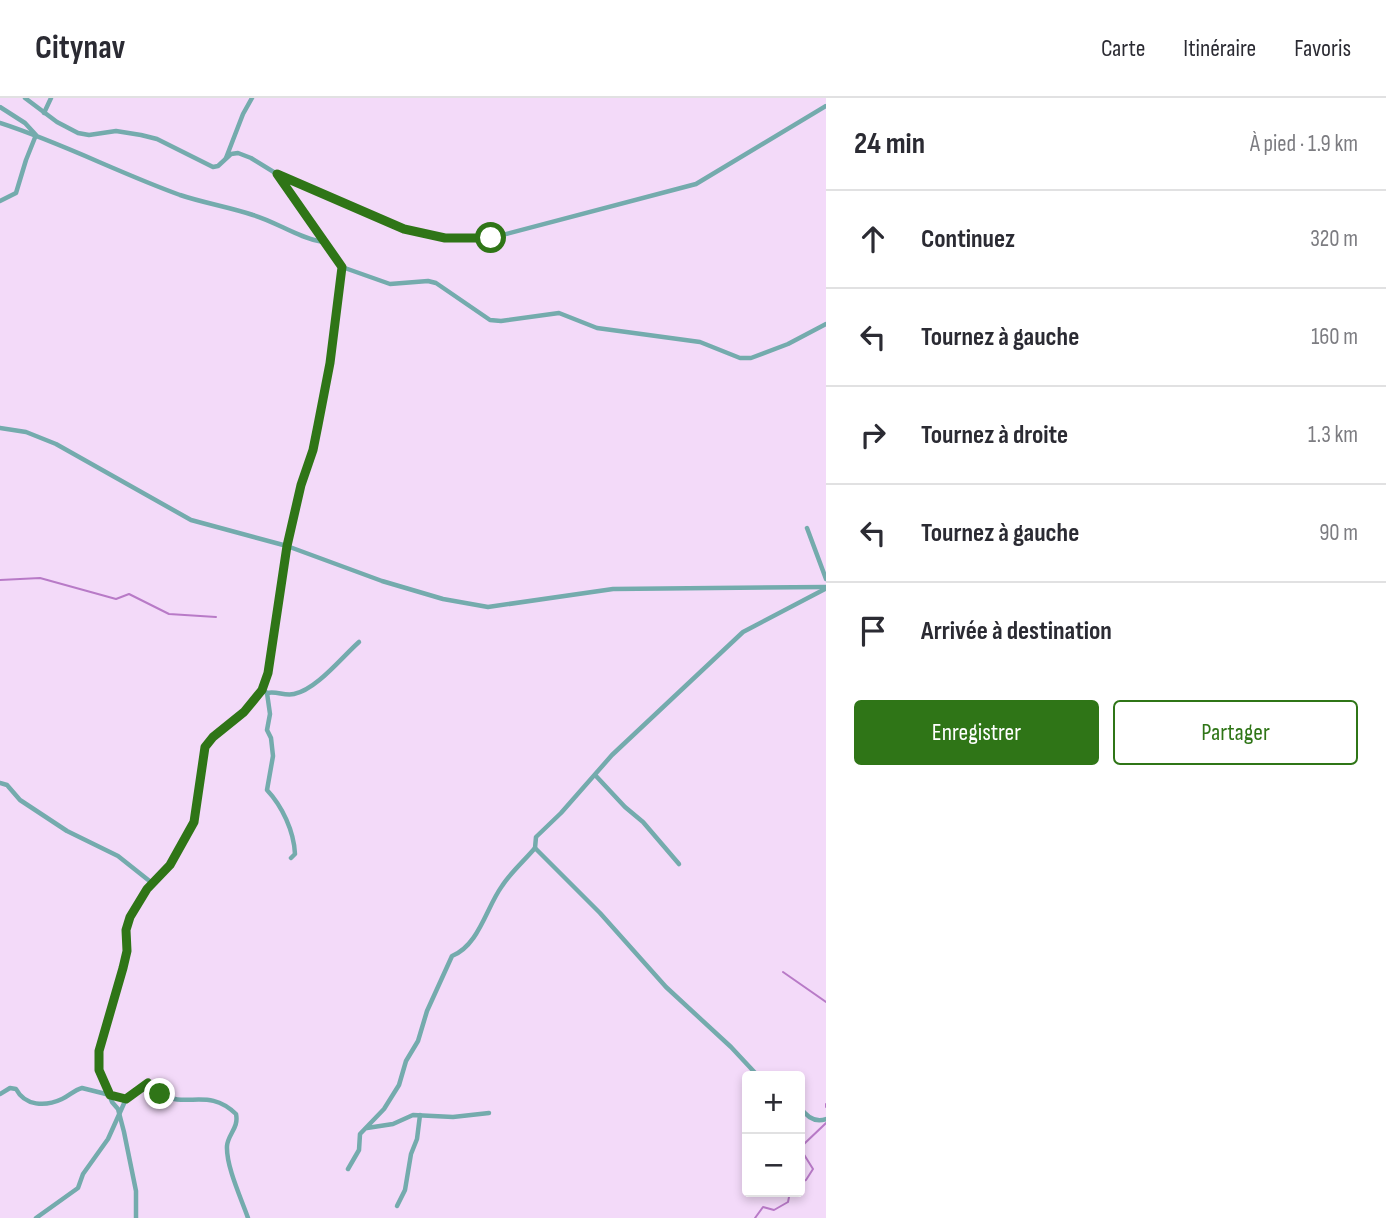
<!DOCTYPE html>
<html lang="fr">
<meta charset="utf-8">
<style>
:root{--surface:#fff;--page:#f7f7f7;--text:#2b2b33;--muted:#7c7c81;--line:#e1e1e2;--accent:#2f7517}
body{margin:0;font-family:"Sofia Sans Condensed",sans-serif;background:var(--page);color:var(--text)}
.controls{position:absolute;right:21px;bottom:21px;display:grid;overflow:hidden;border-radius:7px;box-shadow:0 4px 10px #0003}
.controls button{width:63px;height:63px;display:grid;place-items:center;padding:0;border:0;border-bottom:2px solid var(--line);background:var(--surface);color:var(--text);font:35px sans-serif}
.stop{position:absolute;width:21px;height:21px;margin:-16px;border:5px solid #2f7517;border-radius:50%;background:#fff}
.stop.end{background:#2f7517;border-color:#fff;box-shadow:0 2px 7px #0008}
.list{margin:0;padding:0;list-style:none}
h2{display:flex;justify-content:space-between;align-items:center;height:91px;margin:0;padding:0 28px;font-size:30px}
h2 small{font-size:23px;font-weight:400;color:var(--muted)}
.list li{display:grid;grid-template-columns:46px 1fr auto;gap:21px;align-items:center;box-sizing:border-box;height:98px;padding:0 28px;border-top:2px solid var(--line)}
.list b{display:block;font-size:26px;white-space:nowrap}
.list em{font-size:23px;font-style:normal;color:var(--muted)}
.actions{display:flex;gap:14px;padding:21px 28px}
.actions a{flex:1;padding:16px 0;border:2px solid var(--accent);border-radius:7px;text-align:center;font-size:24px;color:var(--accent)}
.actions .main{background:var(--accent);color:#fff}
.icon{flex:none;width:38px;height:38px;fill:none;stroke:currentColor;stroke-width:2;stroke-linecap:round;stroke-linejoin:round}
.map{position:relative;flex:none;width:826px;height:1120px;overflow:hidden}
header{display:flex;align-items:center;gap:42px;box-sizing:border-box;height:98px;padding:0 35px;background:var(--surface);border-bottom:2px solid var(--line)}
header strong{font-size:33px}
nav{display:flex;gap:38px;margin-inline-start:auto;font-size:24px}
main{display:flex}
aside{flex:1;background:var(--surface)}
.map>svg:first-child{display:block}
</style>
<header>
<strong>Citynav</strong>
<nav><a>Carte</a><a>Itinéraire</a><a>Favoris</a></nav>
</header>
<main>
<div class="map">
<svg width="826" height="1120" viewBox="0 0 826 1120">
<rect width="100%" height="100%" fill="#f3daf9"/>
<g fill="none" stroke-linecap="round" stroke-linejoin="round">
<!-- stream -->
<g stroke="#b87ac7" stroke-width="2">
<polyline points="0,482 40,480 116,501 129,496 169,516 216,519"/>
<polyline points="783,874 826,904"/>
<polyline points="826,1006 826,1009"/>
<polyline points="800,1084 806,1082 813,1071 803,1055 804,1046 826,1025"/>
<polyline points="755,1120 763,1109 774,1112 788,1104 790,1094"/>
</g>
<!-- street -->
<g stroke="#74abad" stroke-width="4.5">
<polyline points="25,0 57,24 78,35 89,37 116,33 141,37 157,41 213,69 218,68 231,56 238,55 251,60 277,76 404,131 445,140 491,140 696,86 826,8"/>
<polyline points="0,9 25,25 36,37 26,62 16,95 0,103"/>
<polyline points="44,15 51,0"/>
<path d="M0,25C62,45 119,75 180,97C204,105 229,109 253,117C277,124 298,140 323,144"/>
<polyline points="226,60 243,16 252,0"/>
<polyline points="342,169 390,186 428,183 436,185 490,222 501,223 559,215 597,230 700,244 740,260 751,260 788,246 826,226"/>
<polyline points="0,330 26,334 56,346 191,422 287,448 382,483 443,501 488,509 613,491 826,489"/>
<polyline points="807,430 826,481"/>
<path d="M262,592L267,595L270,616L267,632L271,640L273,658L267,692C282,708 294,733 295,756L291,760"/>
<path d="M267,595C277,593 284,598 294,596C316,592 342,559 359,544"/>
<polyline points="596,678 625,709 643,724 679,766"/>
<polyline points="0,685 7,687 20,702 67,733 118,758 152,785"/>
<polyline points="758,978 731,949 666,889 600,815 535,750 536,739 561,715 612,657 743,534 825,491"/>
<path d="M0,996L10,990L16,991C25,1008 45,1009 62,1001C69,998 74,992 82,990L126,1001L148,985C153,988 157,993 161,996C187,1011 208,989 236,1016C239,1030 228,1036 227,1048C226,1068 241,1100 248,1120"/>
<path d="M800,1009C806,1018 815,1025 826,1021"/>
<polyline points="367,1030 393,1026 413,1017 453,1019 489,1015"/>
<path d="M348,1071L359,1052L360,1036L384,1011L399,987L406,963L418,943L427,913L452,858C479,847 486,810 502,788C511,774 524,763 535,750"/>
<polyline points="397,1108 405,1092 411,1056 417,1041 420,1017"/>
<polyline points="36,1120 78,1090 83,1076 108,1041 126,1001"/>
<polyline points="136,1120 136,1093 124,1034 118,1011 112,1004 99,972 99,953 127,853 126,832 130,819 147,791 170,767 194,724 205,649 213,639 244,614 262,592 268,575 287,448 301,387 313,352 318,327 330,265 342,169 277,76"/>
</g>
</g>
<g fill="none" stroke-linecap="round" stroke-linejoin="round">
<!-- route -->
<polyline stroke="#2f7517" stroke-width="9" points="160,996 148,985 126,1001 110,997 99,972 99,953 123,870 127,853 126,832 130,819 147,791 170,767 194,724 205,649 213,639 244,614 262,592 268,575 287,448 301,387 313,352 318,327 330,265 342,169 277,76 404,131 445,140 491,140"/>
</g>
</svg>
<div class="controls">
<button>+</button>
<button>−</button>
</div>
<div class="stop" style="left:491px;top:140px"></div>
<div class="stop end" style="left:160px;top:996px"></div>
</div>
<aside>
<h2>24 min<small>À pied · 1.9 km</small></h2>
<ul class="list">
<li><svg class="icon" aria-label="ahead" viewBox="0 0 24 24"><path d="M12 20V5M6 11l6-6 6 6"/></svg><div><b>Continuez</b></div><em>320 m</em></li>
<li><svg class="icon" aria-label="left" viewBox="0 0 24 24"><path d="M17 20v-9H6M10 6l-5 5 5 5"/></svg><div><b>Tournez à gauche</b></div><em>160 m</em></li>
<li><svg class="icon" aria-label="right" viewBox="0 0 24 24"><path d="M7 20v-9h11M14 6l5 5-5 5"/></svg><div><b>Tournez à droite</b></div><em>1.3 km</em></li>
<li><svg class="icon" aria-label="left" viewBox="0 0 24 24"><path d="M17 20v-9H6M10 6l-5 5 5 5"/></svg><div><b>Tournez à gauche</b></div><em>90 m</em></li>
<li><svg class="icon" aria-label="arrive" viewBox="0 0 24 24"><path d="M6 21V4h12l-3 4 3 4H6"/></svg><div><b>Arrivée à destination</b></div></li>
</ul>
<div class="actions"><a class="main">Enregistrer</a><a>Partager</a></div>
</aside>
</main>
